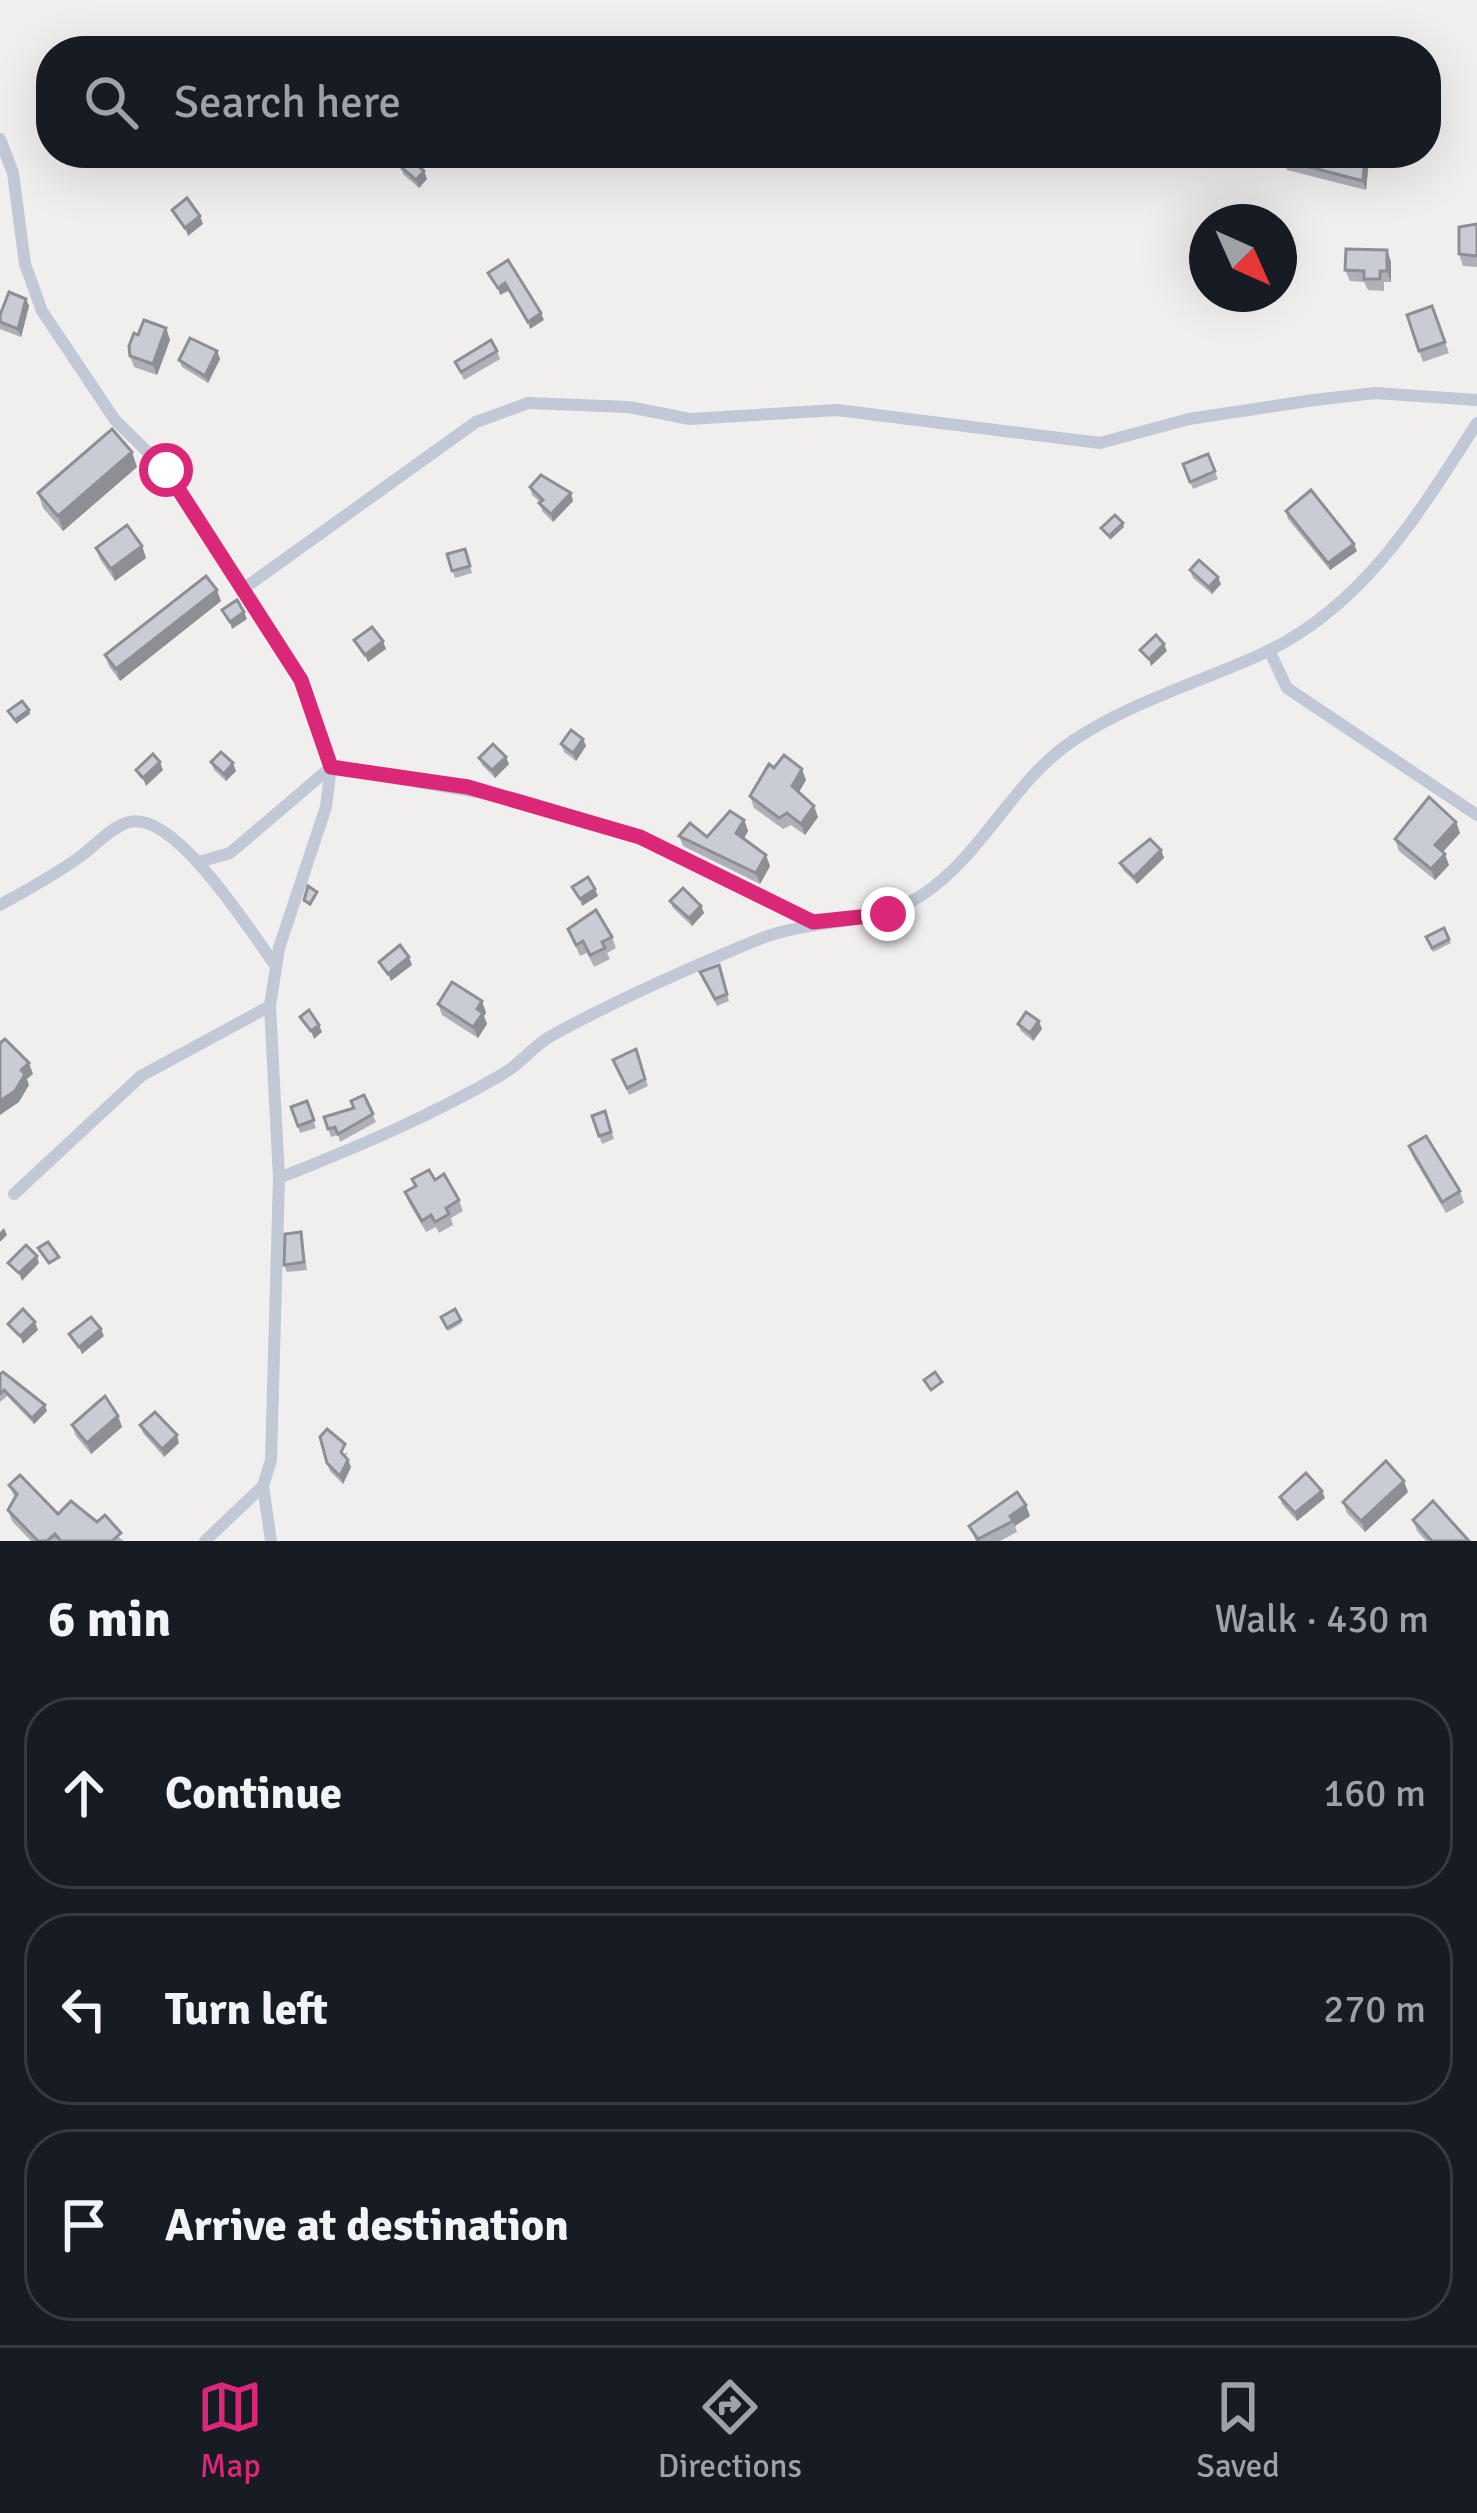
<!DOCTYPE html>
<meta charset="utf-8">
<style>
:root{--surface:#171b24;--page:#242831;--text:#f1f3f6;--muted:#9ea1a6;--line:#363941;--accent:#db2777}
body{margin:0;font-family:Signika,sans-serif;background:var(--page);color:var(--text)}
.compass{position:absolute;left:1189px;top:204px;width:108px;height:108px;border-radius:50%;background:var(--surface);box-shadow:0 12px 48px #0002;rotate:135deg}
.stop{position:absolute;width:36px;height:36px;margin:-27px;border:9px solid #db2777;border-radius:50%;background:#fff}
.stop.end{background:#db2777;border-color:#fff;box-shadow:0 3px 12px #0008}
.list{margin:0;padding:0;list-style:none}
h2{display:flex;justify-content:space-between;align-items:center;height:156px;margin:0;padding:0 48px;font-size:51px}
h2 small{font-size:39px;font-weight:400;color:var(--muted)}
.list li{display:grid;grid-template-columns:78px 1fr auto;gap:36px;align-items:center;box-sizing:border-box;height:192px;margin:0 24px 24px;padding:0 24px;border:3px solid var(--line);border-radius:48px}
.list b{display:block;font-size:45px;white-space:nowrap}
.list em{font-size:39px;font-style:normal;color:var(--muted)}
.icon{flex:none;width:66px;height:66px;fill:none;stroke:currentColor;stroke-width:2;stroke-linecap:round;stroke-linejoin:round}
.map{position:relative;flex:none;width:1477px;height:1541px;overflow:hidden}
.search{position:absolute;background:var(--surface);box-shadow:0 12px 48px #0002;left:36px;right:36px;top:36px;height:132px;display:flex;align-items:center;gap:30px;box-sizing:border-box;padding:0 42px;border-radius:48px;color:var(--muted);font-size:45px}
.sheet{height:804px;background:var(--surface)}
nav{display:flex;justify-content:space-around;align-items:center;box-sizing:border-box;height:168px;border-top:3px solid var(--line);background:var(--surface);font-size:33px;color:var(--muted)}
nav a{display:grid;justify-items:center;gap:6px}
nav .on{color:var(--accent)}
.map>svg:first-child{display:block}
</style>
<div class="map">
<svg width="1477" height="1541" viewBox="0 0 1477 1541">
<rect width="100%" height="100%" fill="#f1eeee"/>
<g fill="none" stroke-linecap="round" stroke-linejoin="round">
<!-- minor -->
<g stroke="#c0c9d5" stroke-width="12">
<polyline points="0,139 13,173 25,264 42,311 115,420 166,470 301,680 331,767 326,807 279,948 270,1006 279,1178 271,1460 263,1486 271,1541"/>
<polyline points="243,589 476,422 528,403 629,407 690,419 837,410 1100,443 1189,419 1314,400 1375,393 1477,400"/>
<polyline points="1269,650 1287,688 1477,815"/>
<polyline points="199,862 230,853 331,767 518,799 640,837 813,922"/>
<path d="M0,905C27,890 55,875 81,856C95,846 109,829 126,823C173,805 251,933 276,966"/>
<path d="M279,1178C355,1148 431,1116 501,1075C520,1065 533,1046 551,1036C616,1000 689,968 757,940C812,917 872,928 922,895C984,854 1012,781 1074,740C1131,702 1201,682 1264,653C1365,605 1419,513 1477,423"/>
<polyline points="14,1194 141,1076 270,1006"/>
<polyline points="205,1541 263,1486"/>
</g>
</g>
<!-- wall -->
<g fill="#aeafb7">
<polygon points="1286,153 1367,153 1369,160 1366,190 1287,170 1283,160"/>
<polygon points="400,166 424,171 427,179 419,188 403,174"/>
<polygon points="1477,224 1477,267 1463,266 1459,254"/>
<polygon points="1387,250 1391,262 1391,282 1384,282 1384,291 1368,290 1364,282 1350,281 1345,270"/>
<polygon points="26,299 29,306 21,337 0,329 0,315"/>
<polygon points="1432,306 1449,353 1423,362 1407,315"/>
<polygon points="166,328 170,340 157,375 134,367 130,356"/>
<polygon points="217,351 220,359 208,383 182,367 179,360"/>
<polygon points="497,351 500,359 464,380 455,362"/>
<polygon points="1208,454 1218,479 1193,489 1183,464"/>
<polygon points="137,467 63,531 43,508 38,493"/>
<polygon points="530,487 573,501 553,522 542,511 540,502 532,495"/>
<polygon points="1286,511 1357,551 1330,570 1288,519"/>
<polygon points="142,546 146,558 115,581 100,559 96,548"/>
<polygon points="465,549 472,573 455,578 447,554"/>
<polygon points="1190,570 1221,584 1212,594 1193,578"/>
<polygon points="221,601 120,681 109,666 105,655"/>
<polygon points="583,739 586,746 576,761 564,752 561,744"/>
<polygon points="479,758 509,764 495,778 482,765"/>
<polygon points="211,762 236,771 226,781 214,770"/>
<polygon points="774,768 806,780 799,792 818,817 805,835 791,825 783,829 754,808 750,796"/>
<polygon points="744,820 748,831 744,839 770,866 760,884 683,846 679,836 707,837"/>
<polygon points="1456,822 1460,833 1443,852 1449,865 1435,880 1399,851 1395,839"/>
<polygon points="1161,850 1164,858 1137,884 1123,870 1120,863"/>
<polygon points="670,901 701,906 704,913 692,926 673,908"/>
<polygon points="1444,928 1451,943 1433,952 1426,937"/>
<polygon points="568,929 612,937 616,948 607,953 610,959 594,967 587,953 580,956"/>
<polygon points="719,965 729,1001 717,1006 700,972"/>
<polygon points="482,1001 486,1013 484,1016 487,1024 478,1038 442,1015 438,1004"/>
<polygon points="1018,1024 1042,1029 1033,1041 1021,1031"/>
<polygon points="636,1049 648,1086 629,1095 616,1067"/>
<polygon points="364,1095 376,1122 340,1142 338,1135 331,1137 324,1117 354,1108"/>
<polygon points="307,1101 316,1128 300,1133 291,1107"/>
<polygon points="605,1111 614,1139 602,1144 592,1116"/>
<polygon points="1409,1146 1460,1191 1464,1203 1446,1213 1413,1157"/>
<polygon points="412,1179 435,1180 459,1200 463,1211 451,1218 453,1225 439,1233 436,1227 426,1232 409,1203 405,1192 415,1186"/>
<polygon points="301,1232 307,1270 287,1272 284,1265"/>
<polygon points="455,1309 462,1323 448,1331 442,1321"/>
<polygon points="0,1374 47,1411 34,1424 7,1396 0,1402"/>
<polygon points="118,1416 122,1427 91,1454 76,1436 72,1425"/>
<polygon points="140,1425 179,1443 164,1457 143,1433"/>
<polygon points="348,1452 345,1457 351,1467 343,1484 330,1471 327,1463"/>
<polygon points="9,1485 58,1514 97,1522 124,1541 31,1541 12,1521 8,1510 15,1498"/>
<polygon points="1408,1492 1365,1532 1347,1513 1343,1502"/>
<polygon points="1280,1497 1325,1498 1297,1521 1282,1504"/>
<polygon points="1030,1516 1015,1526 1017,1532 1000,1541 976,1541 969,1526"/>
<polygon points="1413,1520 1469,1541 1426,1541 1417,1531"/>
</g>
<!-- shaded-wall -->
<g fill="#8d8f95">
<polygon points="1365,153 1369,160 1366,190 1363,181"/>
<polygon points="424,171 427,179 419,188 416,180"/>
<polygon points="200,216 203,224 188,236 185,228"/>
<polygon points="1387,250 1391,262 1391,282 1387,271"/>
<polygon points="505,283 508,291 500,295 498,288"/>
<polygon points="26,299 29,306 21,337 18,329"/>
<polygon points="541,313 544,320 530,329 528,322"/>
<polygon points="166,328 170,340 157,375 153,364"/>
<polygon points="217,351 220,359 208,383 205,376"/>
<polygon points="132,452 137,467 63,531 58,516"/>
<polygon points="571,493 573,501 553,522 551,514"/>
<polygon points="1123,523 1124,527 1110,540 1109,536"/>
<polygon points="1354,544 1357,551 1330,570 1328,563"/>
<polygon points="142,546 146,558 115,581 111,569"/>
<polygon points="1218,577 1221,584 1212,594 1209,587"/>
<polygon points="217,590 221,601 120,681 116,669"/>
<polygon points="244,612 247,619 232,629 230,622"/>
<polygon points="383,641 386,649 368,662 365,655"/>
<polygon points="1164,644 1167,651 1151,666 1149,659"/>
<polygon points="29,710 30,714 16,724 15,720"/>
<polygon points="583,739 586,746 576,761 573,753"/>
<polygon points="506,757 509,764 495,778 492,770"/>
<polygon points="160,762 163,770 146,786 143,778"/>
<polygon points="233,763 236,771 226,781 224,774"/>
<polygon points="802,769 806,780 796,797 792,786"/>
<polygon points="814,806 818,817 805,835 801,824"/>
<polygon points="744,820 748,831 740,844 736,833"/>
<polygon points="1456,822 1460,833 1439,856 1435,845"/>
<polygon points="1161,850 1164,858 1137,884 1134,877"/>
<polygon points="1445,854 1449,865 1435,880 1431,869"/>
<polygon points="766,855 770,866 760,884 756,873"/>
<polygon points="595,889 598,896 582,906 580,899"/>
<polygon points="701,906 704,913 692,926 689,918"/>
<polygon points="409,957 412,965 391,981 388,974"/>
<polygon points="482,1001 486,1013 484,1016 487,1024 478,1038 473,1027 477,1009"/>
<polygon points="1039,1021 1042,1029 1033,1041 1030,1033"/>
<polygon points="319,1025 322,1032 314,1039 311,1031"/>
<polygon points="29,1063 33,1074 27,1079 29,1085 19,1102 0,1115 0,1101 21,1070"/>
<polygon points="4,1228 7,1235 0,1242 0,1232"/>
<polygon points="37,1256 39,1263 22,1281 19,1273"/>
<polygon points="35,1322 38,1330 23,1344 20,1336"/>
<polygon points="101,1329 104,1336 82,1354 79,1347"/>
<polygon points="45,1405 47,1411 34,1424 32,1418"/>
<polygon points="118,1416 122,1427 91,1454 87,1443"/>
<polygon points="177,1435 179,1443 164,1457 162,1449"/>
<polygon points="348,1460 351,1467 343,1484 340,1476"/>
<polygon points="1404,1481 1408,1492 1365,1532 1361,1521"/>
<polygon points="1322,1491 1325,1498 1297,1521 1295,1513"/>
<polygon points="1026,1505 1030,1516 1015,1526 1010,1516"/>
</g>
<!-- building -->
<g fill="#caccd5" stroke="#8d8f95" stroke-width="3">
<polygon points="1286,153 1365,153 1363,181 1283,160"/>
<polygon points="408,157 424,171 416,180 400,166"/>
<polygon points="187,198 200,216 185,228 172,210"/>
<polygon points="1477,224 1477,256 1459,254 1459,227"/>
<polygon points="1346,249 1387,250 1387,271 1380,271 1380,279 1364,279 1364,271 1345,270"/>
<polygon points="508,260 541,313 528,322 505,283 498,288 488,273"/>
<polygon points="9,292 26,299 18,329 0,322 0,315"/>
<polygon points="1432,306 1445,342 1419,351 1407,315"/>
<polygon points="144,320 166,328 153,364 130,356 129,346 134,333 138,335"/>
<polygon points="190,338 217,351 205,376 179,360"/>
<polygon points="491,340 497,351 461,372 455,362"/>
<polygon points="112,429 132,452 58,516 38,493"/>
<polygon points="1208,454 1215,471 1190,482 1183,464"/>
<polygon points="541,475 571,493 551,514 539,503 543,500 530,487"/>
<polygon points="1311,490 1354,544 1328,563 1286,511"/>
<polygon points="1115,515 1123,523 1109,536 1101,528"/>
<polygon points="127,525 142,546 111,569 96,548"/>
<polygon points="465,549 470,566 452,571 447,554"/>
<polygon points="1199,560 1218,577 1209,587 1190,570"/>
<polygon points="206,576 217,590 116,669 105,655"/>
<polygon points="237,600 244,612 230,622 222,610"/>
<polygon points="372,627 383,641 365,655 354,640"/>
<polygon points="1156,635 1164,644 1149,659 1140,650"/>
<polygon points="22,701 29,710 15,720 8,711"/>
<polygon points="571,730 583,739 573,753 561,744"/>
<polygon points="493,744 506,757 492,770 479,758"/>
<polygon points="221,752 233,763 224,774 211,762"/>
<polygon points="153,754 160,762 143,778 136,770"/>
<polygon points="784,755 802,769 792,786 814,806 801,824 787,813 779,818 750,796 769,764 774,768"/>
<polygon points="1429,797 1456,822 1435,845 1445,854 1431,869 1395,839"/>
<polygon points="730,811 744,820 736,833 766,855 756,873 679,836 690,823 707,837"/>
<polygon points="1150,839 1161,850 1134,877 1120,863"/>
<polygon points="588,877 595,889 580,899 572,887"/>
<polygon points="308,886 317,892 310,904 304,900"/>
<polygon points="683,888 701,906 689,918 670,901"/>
<polygon points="596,910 612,937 602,942 605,948 590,955 583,941 576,945 568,929"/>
<polygon points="1444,928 1449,939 1432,948 1426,937"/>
<polygon points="400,945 409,957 388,974 379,962"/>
<polygon points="719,965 727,994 715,999 700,972"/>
<polygon points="452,982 482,1001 477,1009 483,1013 473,1027 438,1004"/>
<polygon points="309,1010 319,1025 311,1031 300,1017"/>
<polygon points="1026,1012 1039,1021 1030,1033 1018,1024"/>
<polygon points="5,1039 29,1063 21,1070 25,1074 15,1091 0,1101 0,1043"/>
<polygon points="636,1049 645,1079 627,1088 613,1060"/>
<polygon points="364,1095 373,1114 338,1134 335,1127 328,1129 324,1117 354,1108 351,1101"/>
<polygon points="307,1101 314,1120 298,1126 291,1107"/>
<polygon points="605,1111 611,1132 599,1136 592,1116"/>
<polygon points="1426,1136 1460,1191 1442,1202 1409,1146"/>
<polygon points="429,1170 435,1180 444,1174 459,1200 446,1208 449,1214 435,1222 431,1215 422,1221 405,1192 416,1186 412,1179"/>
<polygon points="301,1232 304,1262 284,1265 285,1234"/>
<polygon points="48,1242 59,1257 49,1263 38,1248"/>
<polygon points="26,1245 37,1256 19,1273 8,1263"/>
<polygon points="23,1309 35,1322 20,1336 8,1324"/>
<polygon points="455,1309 461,1320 447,1328 441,1317"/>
<polygon points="91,1317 101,1329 79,1347 69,1334"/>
<polygon points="3,1372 45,1405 32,1418 4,1390 0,1394 0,1374"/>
<polygon points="935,1372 942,1382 931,1390 924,1380"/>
<polygon points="105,1396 118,1416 87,1443 72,1425"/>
<polygon points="155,1412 177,1435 162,1449 140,1425"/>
<polygon points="327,1429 345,1444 341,1452 348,1460 340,1476 327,1463 320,1437"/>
<polygon points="1386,1461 1404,1481 1361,1521 1343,1502"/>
<polygon points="1306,1473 1322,1491 1295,1513 1280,1497"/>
<polygon points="20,1475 58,1514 71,1501 97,1522 105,1515 121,1533 112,1541 61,1541 55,1534 47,1541 38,1541 8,1510 17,1494 9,1485"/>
<polygon points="1017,1492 1026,1505 1010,1516 1013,1521 978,1539 969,1526"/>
<polygon points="1433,1501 1469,1541 1432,1541 1413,1520"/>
</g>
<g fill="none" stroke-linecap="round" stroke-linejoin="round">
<!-- route -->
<polyline stroke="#db2777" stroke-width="15" points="166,470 301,680 331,767 468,787 640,837 813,922 888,914"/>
</g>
</svg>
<svg class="compass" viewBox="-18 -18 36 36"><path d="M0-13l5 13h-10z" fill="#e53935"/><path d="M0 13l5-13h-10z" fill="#9ea1a6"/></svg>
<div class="stop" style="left:166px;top:470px"></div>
<div class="stop end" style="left:888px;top:914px"></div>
<div class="search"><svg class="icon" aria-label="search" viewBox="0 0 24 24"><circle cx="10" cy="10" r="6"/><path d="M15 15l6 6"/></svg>Search here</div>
</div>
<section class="sheet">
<h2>6 min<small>Walk · 430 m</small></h2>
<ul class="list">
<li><svg class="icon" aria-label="ahead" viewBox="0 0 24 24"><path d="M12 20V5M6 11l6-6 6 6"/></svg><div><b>Continue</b></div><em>160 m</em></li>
<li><svg class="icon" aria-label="left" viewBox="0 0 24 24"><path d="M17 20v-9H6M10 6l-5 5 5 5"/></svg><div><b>Turn left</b></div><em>270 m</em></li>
<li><svg class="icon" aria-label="arrive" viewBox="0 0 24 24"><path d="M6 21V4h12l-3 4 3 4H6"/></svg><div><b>Arrive at destination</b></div></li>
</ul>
</section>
<nav>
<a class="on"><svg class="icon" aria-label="map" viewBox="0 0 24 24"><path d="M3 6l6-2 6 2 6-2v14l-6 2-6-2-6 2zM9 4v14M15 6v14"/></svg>Map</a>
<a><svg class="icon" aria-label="directions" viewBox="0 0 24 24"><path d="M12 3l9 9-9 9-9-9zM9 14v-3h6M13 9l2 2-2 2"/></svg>Directions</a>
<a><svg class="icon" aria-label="saved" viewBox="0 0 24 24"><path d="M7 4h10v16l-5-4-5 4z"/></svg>Saved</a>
</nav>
